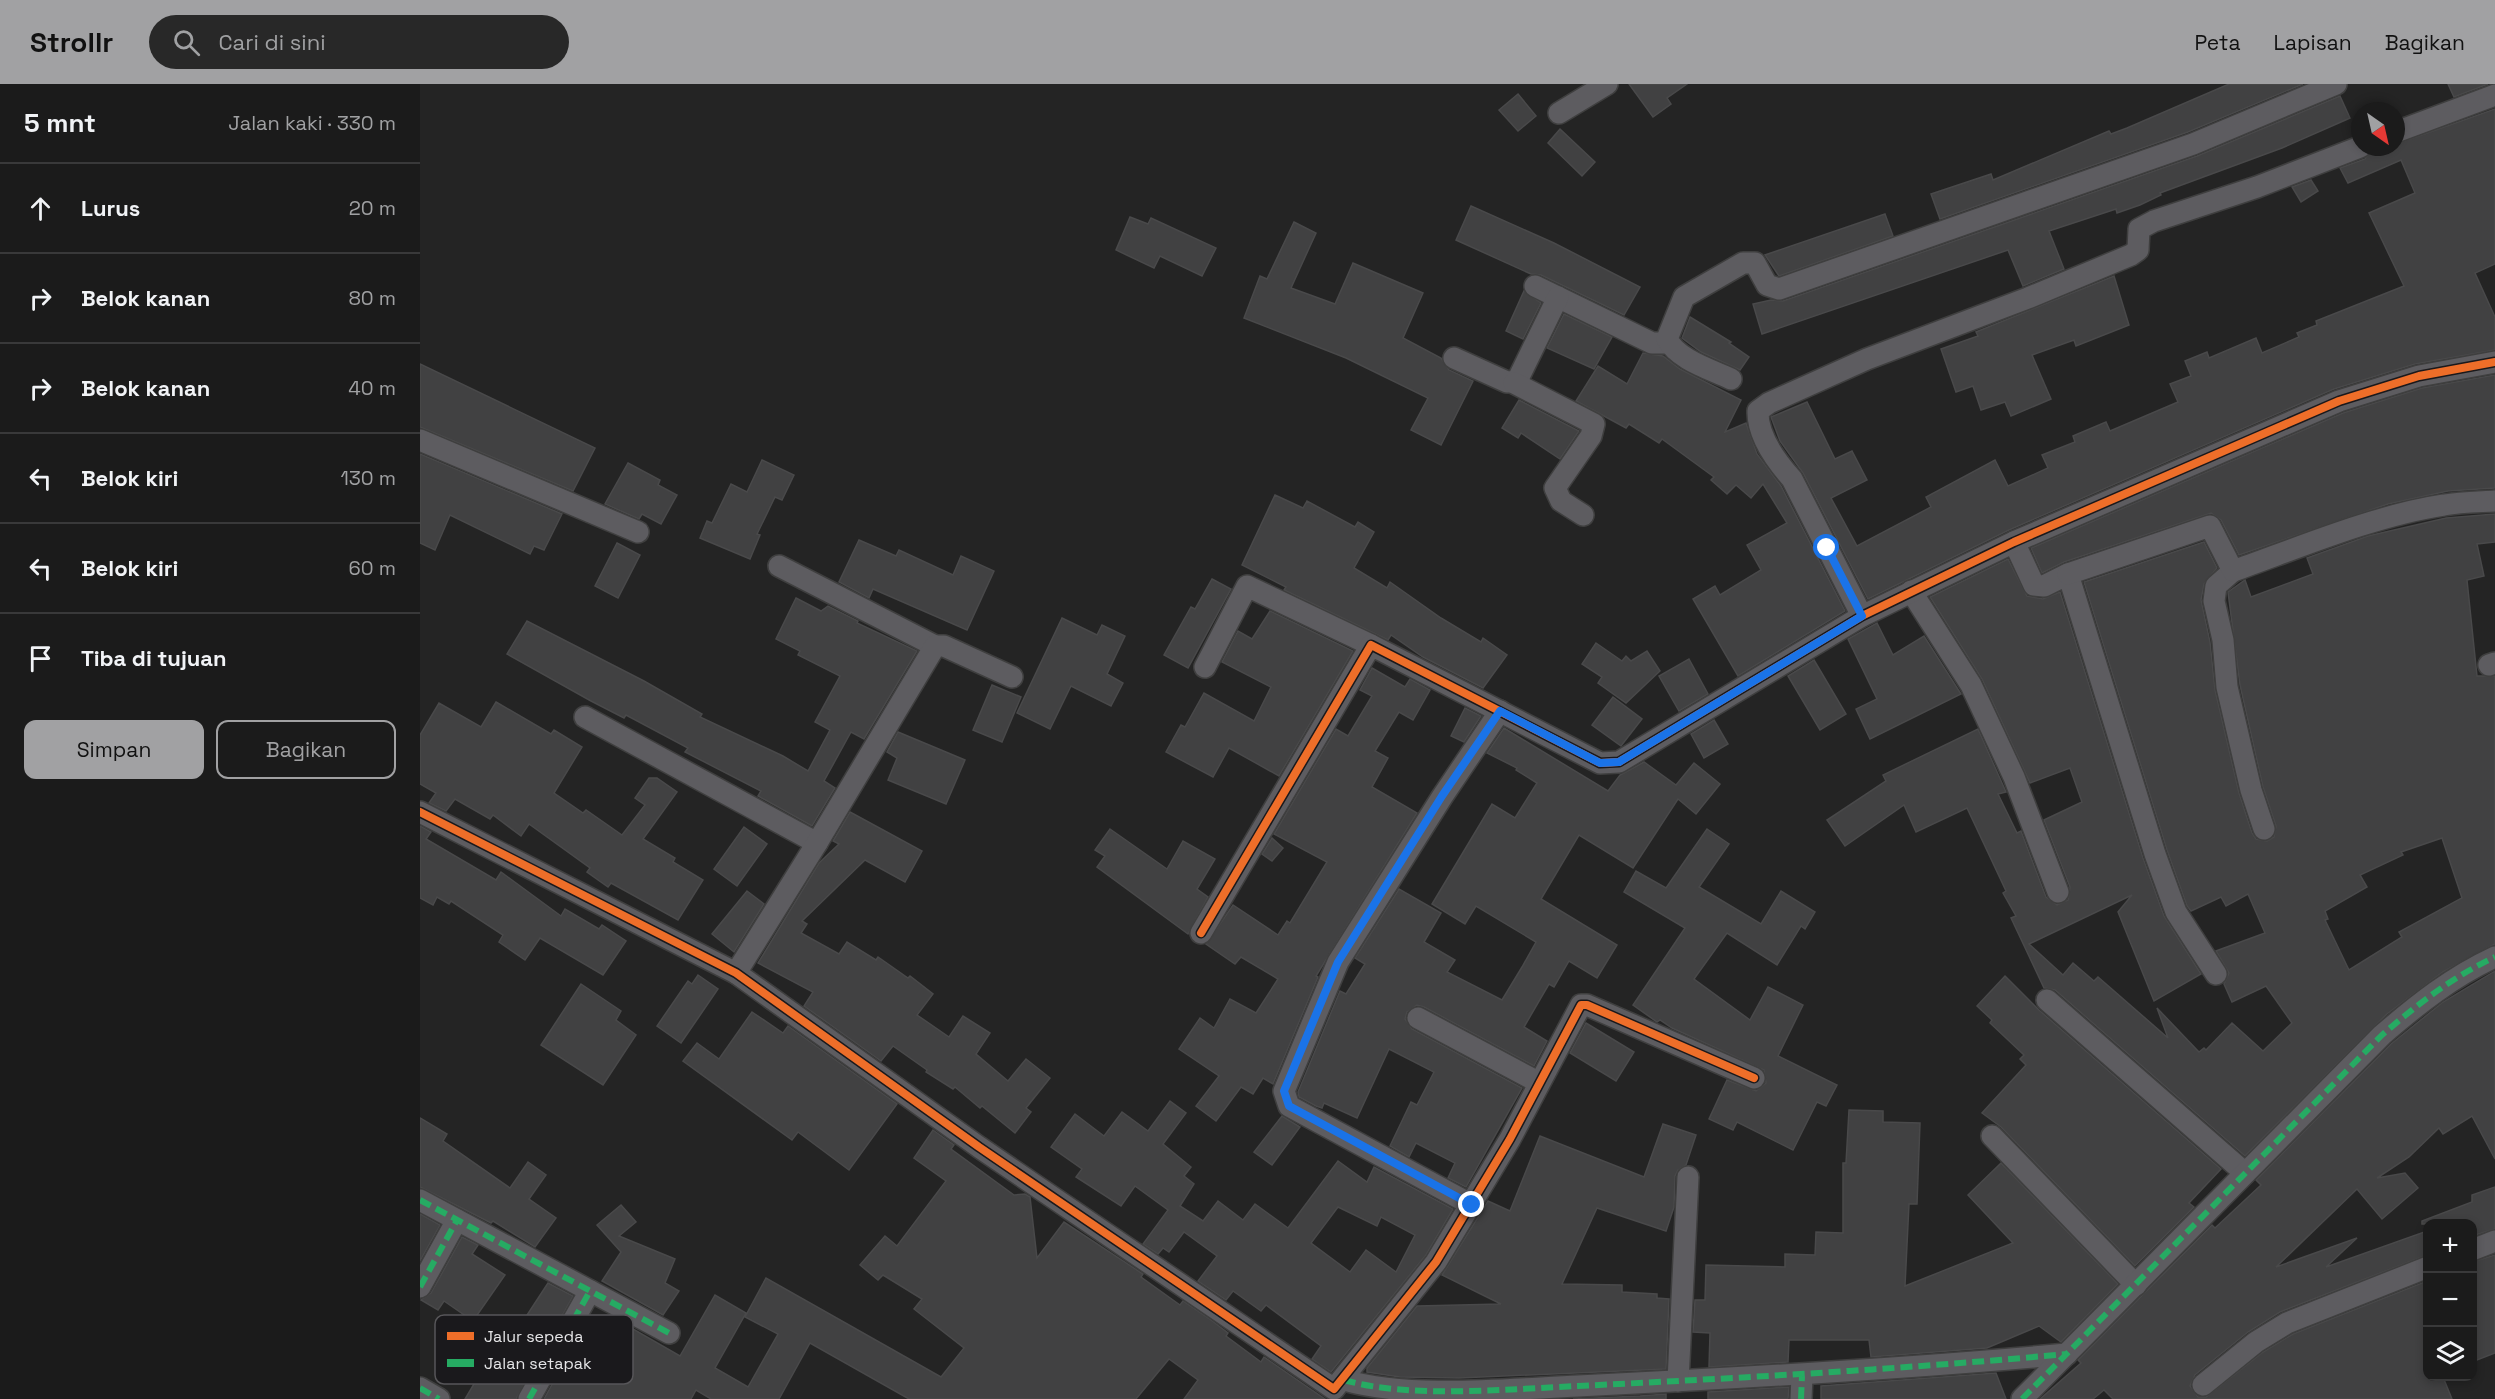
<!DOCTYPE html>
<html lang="id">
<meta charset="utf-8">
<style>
:root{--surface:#1b1b1b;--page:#282828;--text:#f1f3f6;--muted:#a0a1a3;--line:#39393a;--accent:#a1a1a3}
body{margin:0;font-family:"Space Grotesk",sans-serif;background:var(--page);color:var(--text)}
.controls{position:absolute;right:18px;bottom:18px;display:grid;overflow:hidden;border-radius:12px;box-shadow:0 3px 9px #0003}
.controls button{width:54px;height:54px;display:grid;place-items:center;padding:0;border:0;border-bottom:2px solid var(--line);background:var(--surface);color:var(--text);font:30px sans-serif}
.compass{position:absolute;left:1931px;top:18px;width:54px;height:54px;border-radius:50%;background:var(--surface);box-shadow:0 3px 9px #0003;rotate:146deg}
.stop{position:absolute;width:18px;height:18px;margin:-14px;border:4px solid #1a73e8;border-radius:50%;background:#fff}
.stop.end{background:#1a73e8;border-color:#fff;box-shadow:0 2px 6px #0008}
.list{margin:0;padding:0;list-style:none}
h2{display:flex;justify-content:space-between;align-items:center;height:78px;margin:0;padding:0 24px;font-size:26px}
h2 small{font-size:20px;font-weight:400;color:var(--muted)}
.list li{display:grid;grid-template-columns:39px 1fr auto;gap:18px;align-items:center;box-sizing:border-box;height:90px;padding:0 24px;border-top:2px solid var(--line)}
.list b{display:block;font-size:22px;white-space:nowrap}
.list em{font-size:20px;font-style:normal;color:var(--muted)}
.actions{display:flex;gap:12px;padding:18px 24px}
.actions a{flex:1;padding:14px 0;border:2px solid var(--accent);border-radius:12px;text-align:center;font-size:21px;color:var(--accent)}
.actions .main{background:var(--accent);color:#111}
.icon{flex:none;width:33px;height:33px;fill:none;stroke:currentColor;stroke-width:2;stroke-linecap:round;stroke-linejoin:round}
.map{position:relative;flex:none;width:2075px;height:1315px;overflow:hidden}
header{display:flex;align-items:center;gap:36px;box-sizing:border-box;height:84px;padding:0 30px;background:var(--accent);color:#111}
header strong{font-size:28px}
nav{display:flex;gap:33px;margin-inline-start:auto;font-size:21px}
.search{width:420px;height:54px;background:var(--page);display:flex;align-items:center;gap:15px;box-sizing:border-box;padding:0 21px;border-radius:33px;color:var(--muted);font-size:22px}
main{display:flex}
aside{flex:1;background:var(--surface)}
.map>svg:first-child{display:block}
</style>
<header>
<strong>Strollr</strong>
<div class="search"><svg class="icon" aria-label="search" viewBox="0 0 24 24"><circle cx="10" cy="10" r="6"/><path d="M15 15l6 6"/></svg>Cari di sini</div>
<nav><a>Peta</a><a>Lapisan</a><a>Bagikan</a></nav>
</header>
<main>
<aside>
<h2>5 mnt<small>Jalan kaki · 330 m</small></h2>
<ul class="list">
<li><svg class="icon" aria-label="ahead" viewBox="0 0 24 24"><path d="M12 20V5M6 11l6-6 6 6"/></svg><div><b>Lurus</b></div><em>20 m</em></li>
<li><svg class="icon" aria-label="right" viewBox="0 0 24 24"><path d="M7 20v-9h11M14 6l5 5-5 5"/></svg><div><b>Belok kanan</b></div><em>80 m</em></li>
<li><svg class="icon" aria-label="right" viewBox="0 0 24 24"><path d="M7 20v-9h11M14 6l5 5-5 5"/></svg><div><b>Belok kanan</b></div><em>40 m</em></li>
<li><svg class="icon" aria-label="left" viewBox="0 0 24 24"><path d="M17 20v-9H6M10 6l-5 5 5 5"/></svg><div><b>Belok kiri</b></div><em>130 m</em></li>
<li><svg class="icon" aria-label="left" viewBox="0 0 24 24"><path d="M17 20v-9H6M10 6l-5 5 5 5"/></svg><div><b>Belok kiri</b></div><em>60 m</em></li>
<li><svg class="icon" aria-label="arrive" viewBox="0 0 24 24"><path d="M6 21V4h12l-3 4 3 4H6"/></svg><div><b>Tiba di tujuan</b></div></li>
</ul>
<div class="actions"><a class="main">Simpan</a><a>Bagikan</a></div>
</aside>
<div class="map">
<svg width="2075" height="1315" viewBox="0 0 2075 1315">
<rect width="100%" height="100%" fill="#242424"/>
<!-- building -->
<g fill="#414142" stroke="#49494a" stroke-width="1.5" fill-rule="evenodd">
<polygon points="1209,0 1267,0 1247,14 1251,20 1233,33"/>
<polygon points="1809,0 1883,0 1768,48 1520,135 1511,110 1571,90 1573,96 1689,47 1691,50 1707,44"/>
<polygon points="2028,0 2068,0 2034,13"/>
<polygon points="1098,10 1116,32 1098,47 1079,26"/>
<polygon points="1920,12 1930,34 1862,64 1740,109 1741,111 1720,121 1697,129 1696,125 1629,147 1644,185 1603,202 1588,166 1342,250 1333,220 1351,216 1363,217 1777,72"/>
<polygon points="2075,25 2075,180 2055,189 2075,233 2075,266 1995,280 1914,305 1589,446 1448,515 1383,389 1360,357 1351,333 1387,318 1415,375 1432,367 1447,396 1411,414 1437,462 1511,423 1506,413 1575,376 1588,402 1628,384 1622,371 1655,358 1653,352 1686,338 1690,347 1758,318 1750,300 1771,292 1765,277 1787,268 1789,274 1836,254 1842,269 1879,253 1877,249 1897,241 1896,237 1984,202 1949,129 1995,109 1981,76 1928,99 1920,84 1945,75 1953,63 1976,63 1976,60"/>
<polygon points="1140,45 1175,78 1162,92 1128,59"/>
<polygon points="1891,96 1898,107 1881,118 1872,103"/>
<polygon points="1051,122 1134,159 1220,203 1204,231 1121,191 1111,190 1036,156"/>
<polygon points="1465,130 1473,152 1359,192 1345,171"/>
<polygon points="710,133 728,140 731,134 796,164 782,192 740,172 734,184 696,166"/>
<polygon points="874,138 896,149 871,204 915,220 933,179 1003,209 983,254 1021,274 1029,286 1053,297 1021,361 991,346 1008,314 926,274 824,234 840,192 847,195"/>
<polygon points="1694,192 1709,241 1656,262 1654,256 1612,271 1631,315 1591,332 1585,318 1561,326 1553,302 1536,308 1521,265 1558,252 1556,248"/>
<polygon points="1104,207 1121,219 1103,255 1086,247"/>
<polygon points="1144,230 1192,253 1174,285 1127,264"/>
<polygon points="1270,233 1311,258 1309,259 1329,273 1320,286 1281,268 1262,254"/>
<polygon points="1223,269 1243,272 1260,285 1321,316 1305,348 1326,339 1337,370 1361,402 1425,527 1318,592 1273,515 1295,502 1300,511 1341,486 1327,461 1367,439 1343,400 1331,414 1316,401 1307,410 1291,396 1294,393 1242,355 1239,359 1209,340 1206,344 1156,317 1178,282 1207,300"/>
<polygon points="0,280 175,364 153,407 0,343"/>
<polygon points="2075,291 2075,404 2028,407 1968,420 1819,471 1801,436 1791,429 1644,478 1622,489 1611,464 1923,329 2002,304"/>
<polygon points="1099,316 1159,347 1140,375 1101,349 1098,354 1082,344"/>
<polygon points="0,370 142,430 124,466 114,462 110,470 30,431 15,466 0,459"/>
<polygon points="342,376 374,391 362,416 355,413 337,450 340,451 330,475 280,454 287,437 292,439 311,400 327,408"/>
<polygon points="208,379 240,396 238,401 257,411 241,440 222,430 219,435 185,420"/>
<polygon points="855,411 883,424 887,417 935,443 938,438 954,448 934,484 967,504 970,498 1021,534 1061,558 1063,554 1087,571 1063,604 1003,573 971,551 968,556 864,506 866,503 822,481"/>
<path d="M2075,430V458L2057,460L2064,492L2047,496L2057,592H2075V860L2023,888L1967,930L1825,1072L1635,906L1624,904L1591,834L1596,832L1583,809L1586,807L1547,724L1496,748L1484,721L1425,762L1407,736L1466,697L1463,691L1558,645L1586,708L1578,710L1597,749L1601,747L1626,813L1637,821L1648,816L1650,803L1624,736L1662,718L1650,684L1610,699L1562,595L1510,513L1588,475L1607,512L1623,515L1640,508L1723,774L1744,832L1781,890L1734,917L1698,828L1712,811L1609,860L1643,891L1653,879L1674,897L1678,893L1748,954L1737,924L1779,968L1784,964L1786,966L1812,939L1843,967L1872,939L1846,902L1812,918L1804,900L1809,889L1796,867L1845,849L1828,810L1806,822L1801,813L1771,827L1767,822L1747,766L1664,498L1784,458L1797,484L1784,500L1781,516L1790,558L1795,606L1819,709L1832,749L1836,755L1847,757L1854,753L1856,742L1843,703L1820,601L1808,508L1825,496L1831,513L1893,490L1887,474L1948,452L2026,434ZM2022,754L2042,814L1979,848L1982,853L1929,886L1905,836L1908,835L1905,827L1947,803L1940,791L1983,771L1981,768Z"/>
<polygon points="439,456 476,472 479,466 533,491 541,472 574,487 547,546 453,505 449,514 419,498"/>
<polygon points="197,459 220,471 198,514 175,502"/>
<polygon points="792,495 811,505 768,584 744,571 771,523 775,525"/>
<polygon points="376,514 401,527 408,522 438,537 437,539 497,567 444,655 431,648 404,697 415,704 392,742 338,712 341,707 265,668 268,664 206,631 204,634 171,617 87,570 107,537 224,597 282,630 280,633 363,672 388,687 410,646 395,638 420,592 378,571 380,567 356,555"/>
<polygon points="850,527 933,567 859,692 809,664 793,693 746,668 761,641 765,643 784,609 834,637 851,603 802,578 818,547 832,555"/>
<polygon points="642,534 677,551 682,541 705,552 687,590 703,599 691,622 651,602 630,645 597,629"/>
<polygon points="1457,539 1473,571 1504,552 1541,610 1450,655 1436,625 1457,615 1428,555"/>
<polygon points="1176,559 1202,577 1206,572 1211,577 1227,567 1240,587 1206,619 1178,599 1182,593 1162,580"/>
<polygon points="1269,575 1288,610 1259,627 1239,592"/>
<polygon points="1394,576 1426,630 1400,646 1368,592"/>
<polygon points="952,584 985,603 990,595 1010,606 993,636 979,628 955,667 968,674 952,703 997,729 896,892 898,893 853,1000 843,994 833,1010 821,1003 796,1037 776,1022 799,992 759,965 780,934 794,944 810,915 836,929 858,895 821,873 815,880 786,860 813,821 858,851 867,837 870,839 907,778 854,750 916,645 928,652 952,612 940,606"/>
<polygon points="572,601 601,613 582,658 553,646"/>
<polygon points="1193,613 1222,635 1201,662 1172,641"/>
<polygon points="76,618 131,650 134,646 162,663 134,709 163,729 166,726 202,751 225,721 215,714 229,694 237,694 257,708 223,755 255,774 253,778 283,796 258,836 191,799 188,803 167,788 170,784 109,740 101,752 73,731 70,735 35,715 26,727 9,719 16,709 0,700 0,651 19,619 61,643"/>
<polygon points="1045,624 1061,632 1044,658 1031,652"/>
<polygon points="1294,636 1308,660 1284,674 1271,650"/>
<polygon points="1084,644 1188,707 1200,691 1224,678 1256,701 1274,679 1300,700 1276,730 1258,715 1213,784 1159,751 1121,815 1197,861 1177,894 1149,877 1134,903 1129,900 1104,943 1127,957 1114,982 1004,923 997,921 987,928 985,935 992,945 1102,1004 1046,1103 1028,1094 1035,1079 996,1059 989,1073 970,1062 991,1018 997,1021 1014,988 969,965 937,1034 904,1019 902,1024 896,1022 879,1013 878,1008 920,907 926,910 945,880 935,874 979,805 1021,829 1004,858 1035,876 1027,888 1082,916 1102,883 1116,858 1056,822 1045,840 1012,820 1072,720 1095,734 1117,699 1096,686 1097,684 1067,669"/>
<polygon points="478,648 545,676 526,720 468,696 477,674 467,668"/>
<polygon points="430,728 502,767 485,798 445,776 382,837 387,840 381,849 419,870 427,858 456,876 458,873 488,894 490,892 513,910 497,931 529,953 543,932 570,949 556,970 588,997 606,975 630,994 606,1024 611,1028 595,1049 562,1022 560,1024 535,1003 533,1005 506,988 507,986 473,962 461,977 384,922 393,908 338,879 399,779 419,760 413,757"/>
<polygon points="0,742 11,748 6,755 76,796 81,788 141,832 145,825 179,845 182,841 206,857 183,891 120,854 105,876 79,858 83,851 31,817 29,820 17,813 13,821 0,814"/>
<polygon points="324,743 347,760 317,802 294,785"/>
<polygon points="690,745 747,785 763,757 795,775 777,805 788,813 768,850 677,783 685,772 675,766"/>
<polygon points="1287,745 1309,760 1279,803 1341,840 1361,807 1395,828 1385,845 1381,842 1357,881 1307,849 1274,895 1330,936 1348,903 1383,921 1358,972 1417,1001 1406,1022 1397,1018 1373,1066 1317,1038 1313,1046 1289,1035 1307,996 1336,1007 1346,999 1344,986 1252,944 1240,936 1237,938 1213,921 1265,844 1204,808 1216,787 1246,804"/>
<polygon points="852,754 863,764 852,777 842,770"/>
<polygon points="327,807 344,820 314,868 292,850"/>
<polygon points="2075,887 2075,1075 2052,1032 2023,1050 2019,1044 1989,1073 1957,1094 1985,1089 1998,1104 1962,1135 1937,1105 1856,1183 1937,1154 1906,1183 2007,1147 2007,1171 1860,1228 1828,1248 1775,1291 1770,1302 1778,1313 1786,1313 1843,1268 1873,1250 2007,1197 2007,1293 2023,1293 2032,1315 1693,1315 1684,1306 1673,1315 1620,1315 1661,1279 1658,1276 1792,1141 1795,1144 1841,1101 1836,1096 1971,960 2023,918"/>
<polygon points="278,891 298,905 261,959 237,942 268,897 272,900"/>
<polygon points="1585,892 1619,926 1801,1085 1769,1119 1774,1123 1715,1182 1581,1043 1562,1029 1606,981 1600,975 1604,971 1570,939 1572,936 1557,922"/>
<polygon points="161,900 201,927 196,936 216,951 183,1001 121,961"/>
<polygon points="332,928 363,949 368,942 477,1020 429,1086 378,1048 372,1056 263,977 277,959 299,975"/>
<polygon points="1166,939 1214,968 1196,997 1150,969"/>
<path d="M750,1017L766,1029L743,1060L771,1083L764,1092L774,1100L760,1122L783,1137L798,1117L823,1136L835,1120L868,1144L918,1077L947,1098L954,1083L1033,1125L1006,1171L911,1288L892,1275L901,1262L846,1221L841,1227L813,1207L806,1216L778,1197L797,1172L764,1148L749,1168L743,1164L738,1170L723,1160L748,1126L715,1102L701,1122L656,1093L662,1085L631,1063L655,1030L684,1052L702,1028L728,1047ZM918,1123L957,1142L961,1133L995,1151L976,1188L946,1166L930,1188L891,1159Z"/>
<polygon points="1429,1026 1463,1027 1463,1038 1500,1039 1497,1120 1489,1120 1485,1202 1593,1159 1548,1111 1581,1079 1698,1200 1641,1258 1619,1242 1567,1264 1451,1273 1449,1256 1369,1256 1368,1278 1289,1283 1290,1249 1273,1248 1275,1216 1285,1216 1286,1181 1365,1183 1365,1170 1395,1171 1396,1148 1423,1149 1423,1079 1426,1079"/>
<polygon points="862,1032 880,1043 852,1081 834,1068"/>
<polygon points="0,1034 27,1050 23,1057 90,1104 108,1078 126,1091 109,1115 136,1134 115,1163 73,1137 71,1139 0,1103"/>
<polygon points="1243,1040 1276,1051 1266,1081 1258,1086 1255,1092 1254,1123 1246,1147 1177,1124 1142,1200 1202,1201 1202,1208 1237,1210 1237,1214 1249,1215 1246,1285 1039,1294 980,1293 947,1288 947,1284 997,1222 1081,1220 1022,1191 1068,1117 1090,1127 1120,1052 1224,1093"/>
<polygon points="513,1046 534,1061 531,1065 594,1111 605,1110 610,1113 617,1174 644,1138 723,1190 721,1193 760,1221 763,1217 791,1236 808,1249 806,1252 841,1278 844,1273 905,1315 764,1315 778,1296 749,1275 716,1315 489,1315 390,1259 359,1315 291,1315 276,1306 271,1315 124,1315 141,1284 160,1297 194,1234 260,1272 295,1211 326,1229 295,1284 328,1303 358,1250 325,1233 346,1194 521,1293 544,1264 494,1225 502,1215 463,1191 458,1196 440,1181 465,1152 477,1162 526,1097 494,1074"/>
<polygon points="2075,1103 2075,1145 2052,1152 2052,1140 2002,1140 2002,1137 2052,1118 2052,1111"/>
<polygon points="201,1121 216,1138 199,1152 255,1175 245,1199 259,1207 243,1231 182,1197 201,1168 177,1141"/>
<polygon points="0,1130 20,1141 0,1177"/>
<polygon points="42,1153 58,1161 52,1170 85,1191 53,1237 24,1217 18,1226 1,1216 11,1209"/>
<polygon points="2075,1171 2075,1269 2052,1278 2052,1178"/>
<polygon points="128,1199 153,1212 96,1315 45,1315 54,1300 51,1298 66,1273 61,1270 79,1243 94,1251"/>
<polygon points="1576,1289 1586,1315 1401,1315 1401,1302"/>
<polygon points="1369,1303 1368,1315 1288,1315 1288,1308"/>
<polygon points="1246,1310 1246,1315 1153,1315 1220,1312"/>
</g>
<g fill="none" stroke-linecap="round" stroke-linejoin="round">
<!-- street casing -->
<g stroke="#3f3f3f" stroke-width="24">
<g id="street">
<polyline points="1139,29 1187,0"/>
<polyline points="1976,48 2075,11"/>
<polyline points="1115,202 1232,259 1249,259"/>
<polyline points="1034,274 1087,298 1097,297 1138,213"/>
<path d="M1311,295C1290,285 1258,276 1247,255L1264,213L1323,179H1335L1347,201L1359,205L1773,60L1916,0"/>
<polyline points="1094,299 1174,340 1171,352 1135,404 1141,417 1163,431"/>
<polyline points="0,356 218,448"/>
<polyline points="1594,458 1614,501 1624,502 1648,490 1735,770 1756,828 1796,890"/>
<polyline points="359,482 515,562"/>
<polyline points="1813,487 1796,502 1794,517 1803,556 1807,603 1831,706 1844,745"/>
<path d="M1648,490L1790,442L1813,487C1878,464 1956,431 2024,421C2041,418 2058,418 2075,417"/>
<polyline points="1491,507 1551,601 1594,693 1638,808"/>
<path d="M1442,532L1372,395C1356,377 1337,352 1338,327L1349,319L1447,275L1608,214L1711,171L1718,166L1719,145L1734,137L1837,103L1940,63"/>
<polyline points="2069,581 2075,579"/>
<polyline points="785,583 827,502 951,561"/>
<polyline points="165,633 397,759"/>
<polyline points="0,728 316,889 559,1063 914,1305 1016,1178 1090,1055 1161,921 1167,921 1334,994"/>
<polyline points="781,849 951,561 1180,679 1199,678 1442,532 1594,458 1919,317 1999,292 2075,278"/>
<polyline points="316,889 397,759 515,562 524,562 592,593"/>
<polyline points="1627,916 1825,1089"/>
<polyline points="998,934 1118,998"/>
<polyline points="1572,1052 1716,1201"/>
<polyline points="0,1116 249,1249"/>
<polyline points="1052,1121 869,1022 864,1007 918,878 1022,713 1080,627"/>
<polyline points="2052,1166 2075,1157"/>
<polyline points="0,1203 37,1136"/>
<path d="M924,1296C990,1315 1088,1305 1158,1302C1322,1294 1484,1285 1647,1270"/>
<polyline points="1258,1297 1268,1093"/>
<polyline points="1783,1301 1836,1258 1867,1239 2008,1183"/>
<polyline points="0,1304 19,1315"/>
<polyline points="109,1315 170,1207"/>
<polyline points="1381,1315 1382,1292"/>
<path d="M1602,1315L1962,951C1998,920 2032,893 2075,873"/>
</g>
</g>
<!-- street -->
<use href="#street" stroke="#5d5c60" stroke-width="21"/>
<!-- quiet -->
<g stroke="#26ab63" stroke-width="6" stroke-dasharray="12 6" stroke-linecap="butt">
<polyline points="0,1116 249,1249"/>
<polyline points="0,1203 37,1136"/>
<path d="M924,1296C990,1315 1088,1305 1158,1302C1322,1294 1484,1285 1647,1270"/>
<polyline points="0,1304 19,1315"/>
<polyline points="109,1315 170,1207"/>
<polyline points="1381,1315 1382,1292"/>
<path d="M1602,1315L1962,951C1998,920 2032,893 2075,873"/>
</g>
<!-- cycleway casing -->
<g stroke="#1a191c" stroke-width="11">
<g id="cycleway">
<polyline points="0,728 316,889 559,1063 914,1305 1016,1178 1090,1055 1161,921 1167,921 1334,994"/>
<polyline points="781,849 951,561 1180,679 1199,678 1442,532 1594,458 1919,317 1999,292 2075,278"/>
</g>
</g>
<!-- cycleway -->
<use href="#cycleway" stroke="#ee6e29" stroke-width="8"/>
</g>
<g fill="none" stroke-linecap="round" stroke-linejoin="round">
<!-- route -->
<polyline stroke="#1a73e8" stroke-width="8" points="1052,1121 869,1022 864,1007 918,878 1022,712 1080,627 1180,679 1199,678 1442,532 1407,464"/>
</g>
<!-- legend -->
<rect x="15" y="1231" width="198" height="69" rx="9" fill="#1a191c" stroke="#575659" stroke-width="1.5"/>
<rect x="27" y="1248" width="27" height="8" fill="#ee6e29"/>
<rect x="27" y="1275" width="27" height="8" fill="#26ab63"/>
<g font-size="16" fill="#e5e5e7">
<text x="64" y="1258">Jalur sepeda</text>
<text x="64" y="1285">Jalan setapak</text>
</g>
</svg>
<div class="controls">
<button>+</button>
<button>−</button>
<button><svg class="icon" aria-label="layers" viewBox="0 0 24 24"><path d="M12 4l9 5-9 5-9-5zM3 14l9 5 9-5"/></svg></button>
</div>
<svg class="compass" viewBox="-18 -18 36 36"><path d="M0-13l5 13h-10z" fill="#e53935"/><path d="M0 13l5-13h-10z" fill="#a0a1a3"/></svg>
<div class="stop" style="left:1407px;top:464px"></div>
<div class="stop end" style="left:1052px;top:1121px"></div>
</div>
</main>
